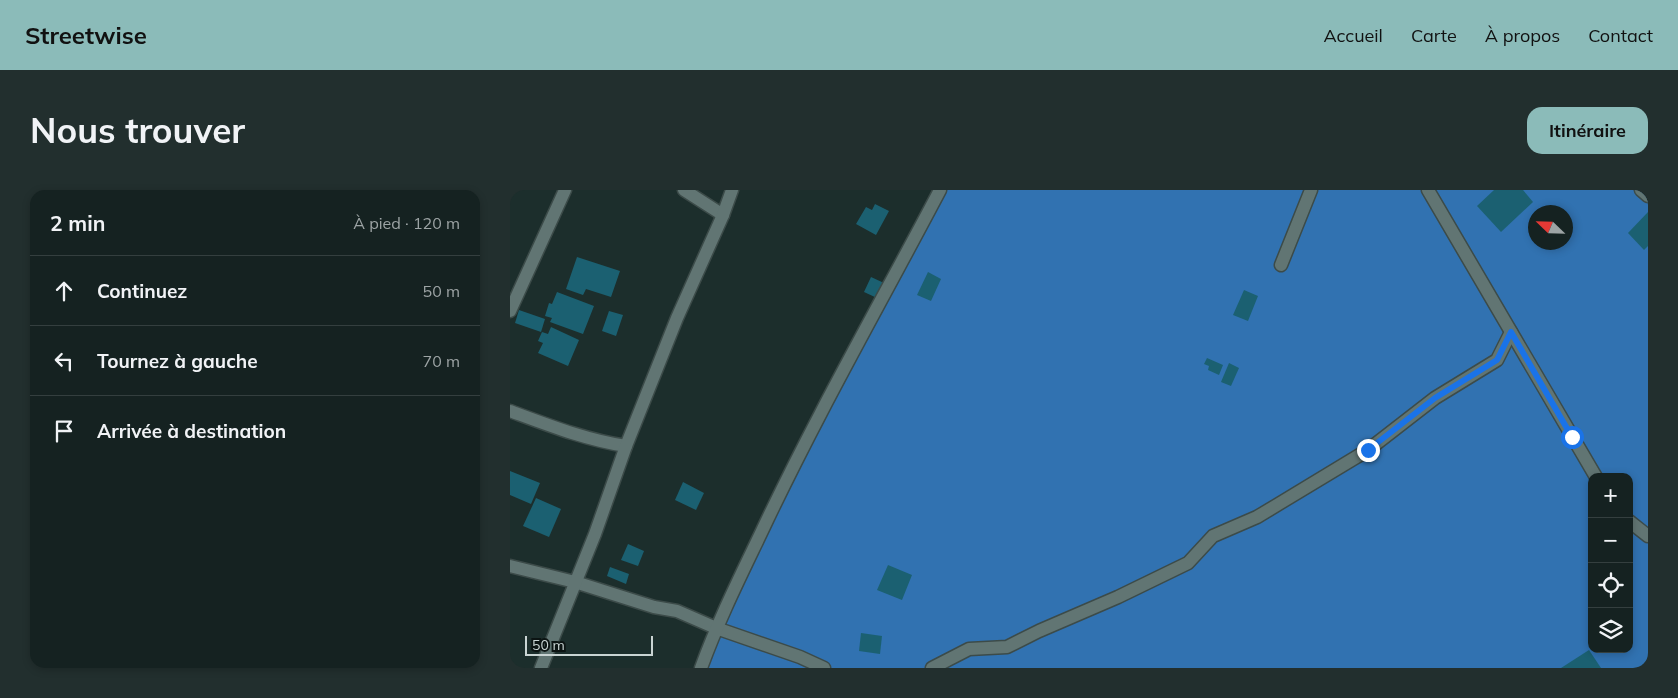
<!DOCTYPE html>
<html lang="fr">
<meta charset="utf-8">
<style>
:root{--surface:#152221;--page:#222f2e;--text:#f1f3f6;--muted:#9da4a5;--line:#343f3f;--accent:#8bbbb9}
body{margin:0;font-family:Mulish,sans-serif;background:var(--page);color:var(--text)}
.controls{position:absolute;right:15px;bottom:15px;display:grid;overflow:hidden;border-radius:10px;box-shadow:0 2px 8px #0003}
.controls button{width:45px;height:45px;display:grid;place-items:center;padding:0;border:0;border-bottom:1px solid var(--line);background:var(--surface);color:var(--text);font:25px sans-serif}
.compass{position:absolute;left:1018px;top:15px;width:45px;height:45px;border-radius:50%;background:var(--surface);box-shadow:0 2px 8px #0003;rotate:293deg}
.scale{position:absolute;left:15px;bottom:12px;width:128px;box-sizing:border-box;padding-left:5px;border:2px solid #c9d4d3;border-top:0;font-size:14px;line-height:18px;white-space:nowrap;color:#c9d4d3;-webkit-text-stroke:4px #0c1413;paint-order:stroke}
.stop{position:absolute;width:15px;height:15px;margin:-11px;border:4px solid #1a73e8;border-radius:50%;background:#fff}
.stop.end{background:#1a73e8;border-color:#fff;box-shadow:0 1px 5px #0008}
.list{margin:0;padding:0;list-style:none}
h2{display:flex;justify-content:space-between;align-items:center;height:65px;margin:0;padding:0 20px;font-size:21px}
h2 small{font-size:16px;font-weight:400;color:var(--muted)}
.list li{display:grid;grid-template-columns:32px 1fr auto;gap:15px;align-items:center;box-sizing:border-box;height:70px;padding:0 20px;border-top:1px solid var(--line)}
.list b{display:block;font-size:19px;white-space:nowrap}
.list em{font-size:16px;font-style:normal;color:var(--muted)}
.icon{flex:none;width:28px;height:28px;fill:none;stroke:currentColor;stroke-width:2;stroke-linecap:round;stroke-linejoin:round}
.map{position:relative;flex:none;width:1138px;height:478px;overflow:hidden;border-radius:15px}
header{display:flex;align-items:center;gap:30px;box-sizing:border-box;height:70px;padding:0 25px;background:var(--accent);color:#111}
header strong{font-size:24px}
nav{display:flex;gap:28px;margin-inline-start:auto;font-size:18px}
.intro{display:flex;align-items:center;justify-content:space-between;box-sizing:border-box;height:120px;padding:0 30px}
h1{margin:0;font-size:35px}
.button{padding:12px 22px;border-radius:15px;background:var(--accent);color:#111;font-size:18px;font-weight:700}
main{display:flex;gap:30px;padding:0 30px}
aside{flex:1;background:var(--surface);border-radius:15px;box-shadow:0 2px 8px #0003}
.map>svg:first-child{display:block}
</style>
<header>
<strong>Streetwise</strong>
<nav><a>Accueil</a><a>Carte</a><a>À propos</a><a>Contact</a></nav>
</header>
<div class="intro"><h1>Nous trouver</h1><a class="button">Itinéraire</a></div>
<main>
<aside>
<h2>2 min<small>À pied · 120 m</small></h2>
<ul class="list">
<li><svg class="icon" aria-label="ahead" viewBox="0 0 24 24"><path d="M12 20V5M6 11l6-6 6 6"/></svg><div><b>Continuez</b></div><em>50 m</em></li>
<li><svg class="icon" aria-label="left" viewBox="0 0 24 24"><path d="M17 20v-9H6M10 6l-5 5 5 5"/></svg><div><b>Tournez à gauche</b></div><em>70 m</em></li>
<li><svg class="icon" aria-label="arrive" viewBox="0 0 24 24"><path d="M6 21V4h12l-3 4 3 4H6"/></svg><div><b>Arrivée à destination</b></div></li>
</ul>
</aside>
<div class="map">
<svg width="1138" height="478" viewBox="0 0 1138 478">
<rect width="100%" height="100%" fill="#1c2e2c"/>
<!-- water -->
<path fill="#3172b1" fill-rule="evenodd" d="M430,0H1138V478H194L206,438ZM1026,22H1056V52H1026ZM1082,287H1119V459H1082Z"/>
<!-- building -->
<g fill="#1b6071">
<polygon points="984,0 1013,0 1023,12 991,42 967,16"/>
<polygon points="365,14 379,21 366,45 346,34 356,17 362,20"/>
<polygon points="1138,22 1138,56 1134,60 1118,43"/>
<polygon points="67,67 110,81 101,107 76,99 73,105 56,99"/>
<polygon points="418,82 431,89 421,111 407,105"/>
<polygon points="361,87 374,93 367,108 354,102"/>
<polygon points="734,100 748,106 738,131 723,125"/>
<polygon points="47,102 84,116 73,144 40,132 42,128 35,126 39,113 42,114"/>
<polygon points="9,120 35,129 31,142 5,133"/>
<polygon points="99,121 113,125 106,146 92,141"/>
<polygon points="41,137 69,150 58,176 28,163 33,153 28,151 32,142 38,144"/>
<polygon points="697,168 713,175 709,185 698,180 699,176 694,174"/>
<polygon points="719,173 729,178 721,196 711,192"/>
<polygon points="0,281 30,293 21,314 0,305"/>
<polygon points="173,292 194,303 186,320 165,310"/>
<polygon points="26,308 51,319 39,347 13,336"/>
<polygon points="118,354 134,361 128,376 111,370"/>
<polygon points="378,375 402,385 392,410 367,400"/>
<polygon points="100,377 119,384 116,394 97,386"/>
<polygon points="351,443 372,446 370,464 349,461"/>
<polygon points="1079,460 1091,478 1051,478"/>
</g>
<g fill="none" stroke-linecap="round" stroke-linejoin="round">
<!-- minor casing -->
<g stroke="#3c4b49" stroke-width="15">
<g id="minor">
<polyline points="174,0 213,25"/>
<polyline points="918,0 1086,287"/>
<polyline points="1131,0 1138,6"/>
<polyline points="771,75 801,0"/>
<polyline points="0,121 55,0"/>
<path d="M0,221C38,235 76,250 116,256"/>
<polyline points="1119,331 1138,346"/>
<polyline points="0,376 65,392 144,417 167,421 206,438 290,467 314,478"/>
<polyline points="31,478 85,344 116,256 167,128 213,25 222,0"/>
<path d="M191,478C208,431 230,387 251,343C306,226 370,114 430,0"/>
<polyline points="422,478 459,459 497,457 529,441 608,407 678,373 703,346 747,327 858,260 925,208 987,170 1001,142"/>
</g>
</g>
<!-- minor -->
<use href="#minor" stroke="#617573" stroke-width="12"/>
</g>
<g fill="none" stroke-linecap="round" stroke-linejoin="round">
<!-- route -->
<polyline stroke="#1a73e8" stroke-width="6" points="858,260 925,208 987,170 1001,142 1062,247"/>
</g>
</svg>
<div class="controls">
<button>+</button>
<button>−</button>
<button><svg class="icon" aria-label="locate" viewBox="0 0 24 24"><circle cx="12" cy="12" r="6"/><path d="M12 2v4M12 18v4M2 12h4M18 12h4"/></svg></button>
<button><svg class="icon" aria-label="layers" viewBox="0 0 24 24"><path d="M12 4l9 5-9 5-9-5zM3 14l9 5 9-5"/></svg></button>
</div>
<svg class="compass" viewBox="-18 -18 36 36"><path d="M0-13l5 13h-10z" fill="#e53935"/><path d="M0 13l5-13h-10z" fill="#9da4a5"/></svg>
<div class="scale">50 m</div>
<div class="stop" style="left:1062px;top:247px"></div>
<div class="stop end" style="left:858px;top:260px"></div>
</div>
</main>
